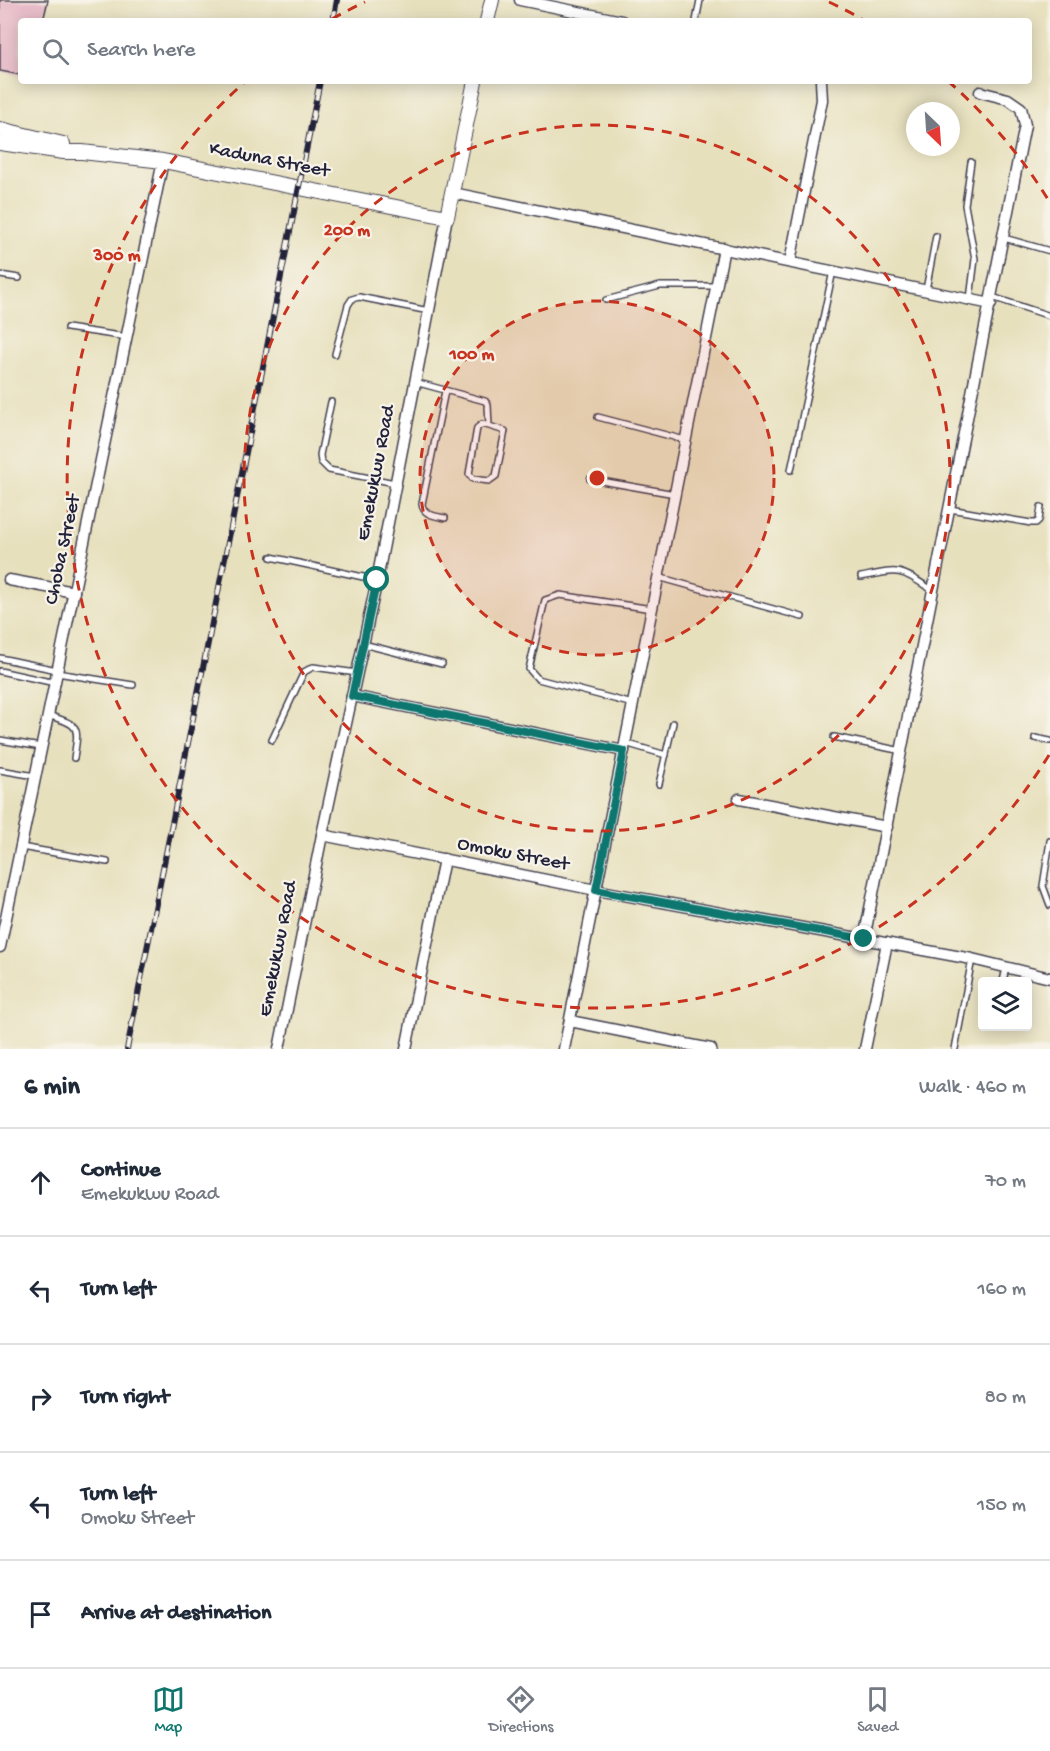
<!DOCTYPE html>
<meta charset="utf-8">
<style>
:root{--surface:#fff;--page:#f2f2f3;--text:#1f2937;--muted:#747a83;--line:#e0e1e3;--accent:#0f766e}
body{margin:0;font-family:"Gochi Hand",sans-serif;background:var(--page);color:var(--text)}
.controls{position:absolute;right:18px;bottom:18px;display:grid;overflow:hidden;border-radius:6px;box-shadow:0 3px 15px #0003}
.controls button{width:54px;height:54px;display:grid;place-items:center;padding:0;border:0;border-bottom:2px solid var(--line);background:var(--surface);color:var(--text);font:30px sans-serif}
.compass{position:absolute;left:906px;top:102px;width:54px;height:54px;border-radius:50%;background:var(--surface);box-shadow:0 3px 15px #0003;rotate:155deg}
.stop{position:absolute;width:18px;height:18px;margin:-14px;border:4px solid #0f766e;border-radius:50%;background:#fff}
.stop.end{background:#0f766e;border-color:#fff;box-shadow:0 2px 6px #0008}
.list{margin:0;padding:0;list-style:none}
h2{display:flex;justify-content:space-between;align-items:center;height:78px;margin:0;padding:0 24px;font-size:26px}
h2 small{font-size:20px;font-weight:400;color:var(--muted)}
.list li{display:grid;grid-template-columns:39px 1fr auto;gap:18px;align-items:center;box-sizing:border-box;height:108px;padding:0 24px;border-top:2px solid var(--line)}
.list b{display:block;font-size:22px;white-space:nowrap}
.list p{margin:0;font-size:20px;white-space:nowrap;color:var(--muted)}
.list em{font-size:20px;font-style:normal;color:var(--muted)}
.icon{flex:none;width:33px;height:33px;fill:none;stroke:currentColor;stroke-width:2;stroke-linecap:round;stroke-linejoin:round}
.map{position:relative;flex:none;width:1050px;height:1049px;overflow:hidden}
.search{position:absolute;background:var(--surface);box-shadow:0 3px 15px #0003;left:18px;right:18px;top:18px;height:66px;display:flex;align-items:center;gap:15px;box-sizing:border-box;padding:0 21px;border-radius:6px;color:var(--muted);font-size:22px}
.sheet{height:618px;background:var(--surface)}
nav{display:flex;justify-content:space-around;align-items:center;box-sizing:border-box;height:84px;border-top:2px solid var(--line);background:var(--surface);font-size:16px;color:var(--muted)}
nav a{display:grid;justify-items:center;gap:3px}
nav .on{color:var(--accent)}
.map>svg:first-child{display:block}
</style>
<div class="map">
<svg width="1050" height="1049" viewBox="0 0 1050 1049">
<rect width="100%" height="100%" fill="#f7f3e8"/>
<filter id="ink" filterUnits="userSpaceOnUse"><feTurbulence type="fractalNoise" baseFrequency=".0167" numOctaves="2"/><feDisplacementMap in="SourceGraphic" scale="12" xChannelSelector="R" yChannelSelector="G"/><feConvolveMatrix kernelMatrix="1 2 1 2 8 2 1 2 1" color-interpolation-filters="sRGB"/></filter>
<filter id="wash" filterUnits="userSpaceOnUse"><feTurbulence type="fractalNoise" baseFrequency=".008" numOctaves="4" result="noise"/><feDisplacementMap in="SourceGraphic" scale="24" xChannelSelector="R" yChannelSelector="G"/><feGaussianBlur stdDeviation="1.35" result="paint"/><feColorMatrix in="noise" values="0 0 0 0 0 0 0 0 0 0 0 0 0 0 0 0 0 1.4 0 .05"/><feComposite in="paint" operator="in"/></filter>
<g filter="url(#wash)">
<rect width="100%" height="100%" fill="#e7e0bd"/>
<g id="blocks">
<!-- building -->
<polygon fill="#e4aec1" points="0,0 48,0 43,21 21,21 21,75 0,71"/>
</g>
</g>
<g filter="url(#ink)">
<use href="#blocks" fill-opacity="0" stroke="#403e4e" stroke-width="1.5"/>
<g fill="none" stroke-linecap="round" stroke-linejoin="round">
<!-- service casing -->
<g stroke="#403e4e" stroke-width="8">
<g id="service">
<polyline points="696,21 700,0"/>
<polyline points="1004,238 1050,251"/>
<polyline points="0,275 19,278"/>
<polyline points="926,290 936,236"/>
<polyline points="992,297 1050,316"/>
<polyline points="970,299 975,259 965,205 971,162"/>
<polyline points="606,300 660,286 716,286"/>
<polyline points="67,328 127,337"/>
<polyline points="335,354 348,305 352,299 359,297 429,311"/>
<polyline points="415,382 485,401 488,405 489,426 505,431 496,476 489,481 473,479 469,474 477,428 482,424 489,426"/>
<polyline points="331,402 320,455 321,462 329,470 395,483"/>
<polyline points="598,417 685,440"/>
<polyline points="791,470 833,271"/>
<polyline points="590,479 675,494"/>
<polyline points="950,509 1031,523 1036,523 1039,520 1041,507"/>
<path d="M445,518C435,516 423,515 422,504L445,391"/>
<polyline points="271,557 377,580"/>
<polyline points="658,577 802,617"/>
<path d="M861,577C901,569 898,568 932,590"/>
<polyline points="363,644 442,664"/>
<polyline points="0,658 57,670"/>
<polyline points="0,671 55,683"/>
<polyline points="57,673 133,685"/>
<polyline points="633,704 538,679 529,669 545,600 560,595 652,609"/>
<path d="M48,715C80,726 79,725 74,758"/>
<polyline points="834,737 902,751"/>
<polyline points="1035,738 1050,741"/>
<polyline points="0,740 41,747"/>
<polyline points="272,740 304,672 313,667 357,673"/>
<polyline points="625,743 666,755"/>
<polyline points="0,770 35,776"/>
<polyline points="659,784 673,723"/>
<polyline points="1050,841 1043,886 1050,905"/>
<polyline points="21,847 107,862"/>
<polyline points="1003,981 1006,968"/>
<polyline points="955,1049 972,959"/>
</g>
</g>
<!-- minor casing -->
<g stroke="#403e4e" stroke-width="13">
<g id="minor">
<polyline points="520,0 622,21"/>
<polyline points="453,193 991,304"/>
<polyline points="790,262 822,100 821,81"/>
<polyline points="9,580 74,592"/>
<polyline points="352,696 624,751"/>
<polyline points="739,799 887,827"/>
<polyline points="322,835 596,890 972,959 1050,978"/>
<polyline points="864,939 1025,125 1021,108 1008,99 980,92"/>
<polyline points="0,947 163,161"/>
<polyline points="570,1021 711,1049"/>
<polyline points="279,1049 322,835 377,580 447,217"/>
<polyline points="406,1049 444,859"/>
<polyline points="564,1049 724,248"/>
<polyline points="865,1049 887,943"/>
</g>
</g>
<!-- tertiary casing -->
<g stroke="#403e4e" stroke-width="16">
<g id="tertiary">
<polyline points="487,21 492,0"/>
<polyline points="0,129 63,144"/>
<polyline points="0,143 64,152 82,152 163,161 447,217 475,81"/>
</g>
</g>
<!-- service -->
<use href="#service" stroke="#fff" stroke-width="5"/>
<!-- minor -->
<use href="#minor" stroke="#fff" stroke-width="10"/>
<!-- tertiary -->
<use href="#tertiary" stroke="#fff" stroke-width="14"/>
<!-- rail casing -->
<g stroke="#22223b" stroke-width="6">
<g id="rail">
<polyline points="333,21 337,0"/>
<polyline points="127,1049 320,81"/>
</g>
</g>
<!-- rail -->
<use href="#rail" stroke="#f7f3e8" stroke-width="4" stroke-dasharray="11" stroke-linecap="butt"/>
</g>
</g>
<g fill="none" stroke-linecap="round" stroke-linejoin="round" filter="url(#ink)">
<!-- route -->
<polyline stroke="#0f766e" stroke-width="8" points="377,580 352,696 624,751 596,890 864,939"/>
</g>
<!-- distance rings -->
<circle cx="597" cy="478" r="177" fill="#c8321e" fill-opacity=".12"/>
<g fill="none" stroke="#c8321e" stroke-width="3" stroke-dasharray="10 8">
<circle cx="597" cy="478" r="177"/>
<circle cx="597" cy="478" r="353"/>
<path d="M1049 755A530 530 0 1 1 246 81M332 19A530 530 0 0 1 365 2M829 2A530 530 0 0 1 862 19M948 81A530 530 0 0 1 1049 201"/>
</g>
<g text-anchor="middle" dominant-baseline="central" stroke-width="4.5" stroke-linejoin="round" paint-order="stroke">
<!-- street labels -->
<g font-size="20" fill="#22223b" stroke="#f7f3e8">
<text transform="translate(269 161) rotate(11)">Kaduna Street</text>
<text transform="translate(377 473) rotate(-79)">Emekukwu Road</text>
<text transform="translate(64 550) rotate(-78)">Choba Street</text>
<text transform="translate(513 855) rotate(11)">Omoku Street</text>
<text transform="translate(279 949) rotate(-79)">Emekukwu Road</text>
</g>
</g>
<circle cx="597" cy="478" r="9" fill="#c8321e" stroke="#f7f3e8" stroke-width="3"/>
<g font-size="18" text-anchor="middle" font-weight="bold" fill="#c8321e" stroke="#f7f3e8" stroke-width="4.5" stroke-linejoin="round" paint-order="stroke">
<text x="347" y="235">200 m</text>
<text x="117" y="260">300 m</text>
<text x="472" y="359">100 m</text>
</g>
</svg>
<div class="controls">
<button><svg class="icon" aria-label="layers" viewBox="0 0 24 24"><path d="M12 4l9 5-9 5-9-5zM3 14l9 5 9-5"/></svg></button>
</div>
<svg class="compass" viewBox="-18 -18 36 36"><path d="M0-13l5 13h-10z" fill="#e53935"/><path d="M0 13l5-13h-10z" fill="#747a83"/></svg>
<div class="stop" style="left:377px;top:580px"></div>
<div class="stop end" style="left:864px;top:939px"></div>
<div class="search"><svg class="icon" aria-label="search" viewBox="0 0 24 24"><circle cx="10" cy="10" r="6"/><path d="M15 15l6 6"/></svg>Search here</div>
</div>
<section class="sheet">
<h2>6 min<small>Walk · 460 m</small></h2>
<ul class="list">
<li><svg class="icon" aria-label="ahead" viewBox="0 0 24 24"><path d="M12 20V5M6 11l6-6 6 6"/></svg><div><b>Continue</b><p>Emekukwu Road</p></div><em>70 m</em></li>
<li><svg class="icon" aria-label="left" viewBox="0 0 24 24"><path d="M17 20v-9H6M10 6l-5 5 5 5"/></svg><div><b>Turn left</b></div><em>160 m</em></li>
<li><svg class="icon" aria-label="right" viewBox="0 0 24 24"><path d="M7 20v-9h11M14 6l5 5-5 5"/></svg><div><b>Turn right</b></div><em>80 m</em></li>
<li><svg class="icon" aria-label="left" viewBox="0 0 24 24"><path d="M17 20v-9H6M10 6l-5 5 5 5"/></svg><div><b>Turn left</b><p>Omoku Street</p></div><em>150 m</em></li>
<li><svg class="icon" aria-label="arrive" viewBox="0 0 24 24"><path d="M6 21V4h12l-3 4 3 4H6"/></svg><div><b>Arrive at destination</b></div></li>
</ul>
</section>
<nav>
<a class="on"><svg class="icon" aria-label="map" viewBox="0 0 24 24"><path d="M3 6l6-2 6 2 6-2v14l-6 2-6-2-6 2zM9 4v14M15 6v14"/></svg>Map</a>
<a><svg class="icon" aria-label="directions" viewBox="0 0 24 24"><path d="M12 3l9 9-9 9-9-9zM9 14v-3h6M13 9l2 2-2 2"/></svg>Directions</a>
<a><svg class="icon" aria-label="saved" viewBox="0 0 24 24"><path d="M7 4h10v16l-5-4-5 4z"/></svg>Saved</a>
</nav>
